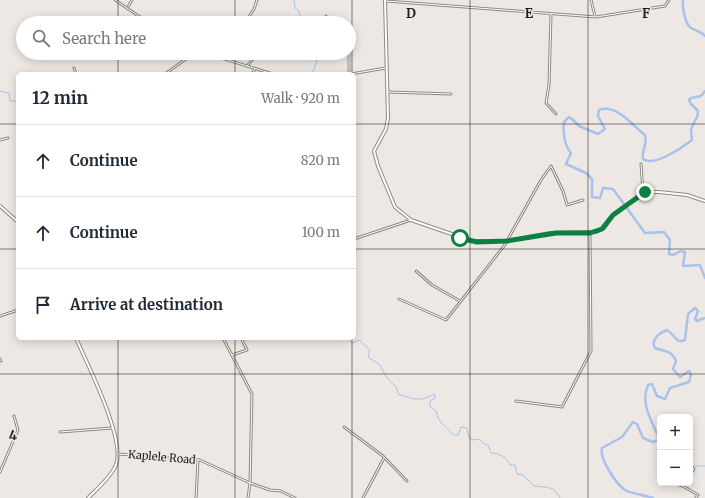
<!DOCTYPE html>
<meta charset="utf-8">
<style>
:root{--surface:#fff;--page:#f2f2f3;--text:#1f2937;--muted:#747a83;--line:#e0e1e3}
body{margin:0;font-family:Merriweather,serif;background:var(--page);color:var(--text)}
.controls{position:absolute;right:12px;bottom:12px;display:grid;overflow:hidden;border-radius:6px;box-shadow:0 2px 10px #0003}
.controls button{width:36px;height:36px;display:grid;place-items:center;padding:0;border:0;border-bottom:1px solid var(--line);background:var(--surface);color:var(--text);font:20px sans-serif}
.stop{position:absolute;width:12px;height:12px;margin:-9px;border:3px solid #0b8043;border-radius:50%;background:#fff}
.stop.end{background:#0b8043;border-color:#fff;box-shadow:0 1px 4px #0008}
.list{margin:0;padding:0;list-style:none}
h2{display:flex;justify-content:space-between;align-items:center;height:52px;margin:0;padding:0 16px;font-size:17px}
h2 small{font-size:13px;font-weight:400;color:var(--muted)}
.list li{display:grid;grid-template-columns:26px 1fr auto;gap:12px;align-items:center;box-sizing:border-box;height:72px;padding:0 16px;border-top:1px solid var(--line)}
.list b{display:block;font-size:15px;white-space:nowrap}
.list em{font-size:13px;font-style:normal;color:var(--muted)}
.icon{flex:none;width:22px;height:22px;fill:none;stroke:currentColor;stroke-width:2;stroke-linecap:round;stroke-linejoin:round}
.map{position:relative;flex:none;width:705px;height:498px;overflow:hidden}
.search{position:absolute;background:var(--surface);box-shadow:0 2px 10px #0003;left:16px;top:16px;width:340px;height:44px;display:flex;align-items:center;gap:10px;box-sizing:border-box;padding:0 14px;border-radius:22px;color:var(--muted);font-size:15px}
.panel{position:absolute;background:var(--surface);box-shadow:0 2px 10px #0003;left:16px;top:72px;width:340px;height:268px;border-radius:6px}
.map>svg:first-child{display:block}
</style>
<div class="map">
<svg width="705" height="498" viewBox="0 0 705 498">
<rect width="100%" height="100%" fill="#ede8e4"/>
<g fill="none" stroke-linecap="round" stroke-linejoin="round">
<!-- stream -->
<g stroke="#a8c2ec" stroke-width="1">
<polyline points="294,0 295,8 299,11 301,23"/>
<polyline points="310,53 317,61 312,74"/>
<polyline points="0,91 9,93 10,101 18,101"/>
<path d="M348,338L352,343L359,340L370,350L368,357L380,365L387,378L397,388L398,394L414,399H422L435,394V398L430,401V407L436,411C439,425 446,425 453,435H458L461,427L467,428L469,438L472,440L479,439L484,444L488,445L491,453C499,453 507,457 510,465H515L517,474L523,475L534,486C547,488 553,485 560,498"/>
<polyline points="658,436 660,433"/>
<polyline points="690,462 693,466 705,466"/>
</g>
<!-- river -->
<g stroke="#a8c2ec" stroke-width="2.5">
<path d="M683,0C682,7 685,24 691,28C696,31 700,31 705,36"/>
<path d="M705,91L701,96L691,98L689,100L691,104L698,111L697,117L691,129L692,140C682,148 654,167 643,159C641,151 648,144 645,135C633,126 616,103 599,110L598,116L605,129L598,134L579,126L571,118L569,117L564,122C563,132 564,145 571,153L566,164L586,173L592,179V197L600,198L603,188L613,189L645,233L664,232L670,240L669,254L673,255L681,251L685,252L683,266L700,265L705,278"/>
<path d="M653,498C644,495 633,494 625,490C616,484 599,458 602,448L622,437L633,422L637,424L643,438L653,442L658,440V436C651,419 640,403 648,385L652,384L657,396L665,399L670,388L689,382L691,375L689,371L680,377L673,369L676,361C671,349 664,352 655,348C650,339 660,333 667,330C675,334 675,344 685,340L688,314L695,308L698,311L695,319L697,321L705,318"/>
</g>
<!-- minor casing -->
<g stroke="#8d8986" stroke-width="3">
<g id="minor">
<polyline points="115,0 149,23"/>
<polyline points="591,0 595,16"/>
<polyline points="386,1 596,17 665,6 669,0"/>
<polyline points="128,7 132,0"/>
<polyline points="551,14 549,85 546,103 556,114"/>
<polyline points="326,16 326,23"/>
<polyline points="250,23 247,20 254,9 257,0"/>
<polyline points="349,43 349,74"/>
<polyline points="205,53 273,74"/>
<polyline points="247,66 258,53"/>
<polyline points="74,68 76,74"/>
<polyline points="165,74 194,53"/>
<polyline points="252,74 255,69"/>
<polyline points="351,74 386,68"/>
<polyline points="388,92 451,94"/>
<polyline points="0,140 8,138"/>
<polyline points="641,164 643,192"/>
<polyline points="354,239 411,220"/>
<polyline points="416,271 432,285 460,301"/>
<polyline points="399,299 446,320 504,246 541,180 551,166 563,191 567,205 583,200"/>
<polyline points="0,316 18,310"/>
<polyline points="223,338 252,394 250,483 248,498"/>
<polyline points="232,355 247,350 242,340 245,338"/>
<polyline points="0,359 1,361"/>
<polyline points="516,401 562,407 591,351 590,234"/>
<polyline points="344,427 383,456 407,481"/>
<polyline points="60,432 112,428"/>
<polyline points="118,454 200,460 250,483 270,490 281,491 295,498"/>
<polyline points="690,465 694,469 690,475"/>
<polyline points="0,472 18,430 14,416"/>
<polyline points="672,483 683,486 698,495 696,498"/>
<polyline points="196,498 198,460"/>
<polyline points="363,498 384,458"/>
</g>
</g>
<!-- tertiary casing -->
<g stroke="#8d8986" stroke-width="4">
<g id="tertiary">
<polyline points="385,0 388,118 386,129 374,151 378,166 395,207 411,220 472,241 507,241 550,233 596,232 604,228 613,215 645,192 659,192 687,195 705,201"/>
<polyline points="0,206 18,222"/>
<path d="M76,338C87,364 126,439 116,465C111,477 97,489 88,498"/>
</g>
</g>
<!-- minor -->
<use href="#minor" stroke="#fff" stroke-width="1"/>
<!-- tertiary -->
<use href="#tertiary" stroke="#fff" stroke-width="2"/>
</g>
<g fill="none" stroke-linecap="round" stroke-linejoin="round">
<!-- route -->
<polyline stroke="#0b8043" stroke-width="5" points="460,238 477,242 507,241 556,233 590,233 602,229 613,215 645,192"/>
</g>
<!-- grid -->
<path fill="none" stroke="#1f1e1c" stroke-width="1" stroke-opacity="0.55" d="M118,0V23M235,0V23M352,0V74M470,0V498M588,0V498M118,53V74M235,53V74M0,124H18M354,124H705M0,249H18M354,249H705M118,338V498M235,338V498M352,338V498M0,374H705"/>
<g text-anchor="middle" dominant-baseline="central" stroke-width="3" stroke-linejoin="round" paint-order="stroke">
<!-- street labels -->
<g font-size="11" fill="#1f1e1c" stroke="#ede8e4">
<text transform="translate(162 457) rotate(5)">Kaplele Road</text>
</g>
</g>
<g font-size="13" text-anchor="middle" font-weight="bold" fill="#1f1e1c" stroke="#ede8e4" stroke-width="3" stroke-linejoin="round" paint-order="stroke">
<text x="411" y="18">D</text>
<text x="529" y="18">E</text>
<text x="646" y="18">F</text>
<text x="13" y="440">4</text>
</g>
</svg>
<div class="controls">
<button>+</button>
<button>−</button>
</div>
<div class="stop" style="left:460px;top:238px"></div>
<div class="stop end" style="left:645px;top:192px"></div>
<div class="search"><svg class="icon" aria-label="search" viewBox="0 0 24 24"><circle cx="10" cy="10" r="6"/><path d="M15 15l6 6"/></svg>Search here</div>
<section class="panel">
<h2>12 min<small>Walk · 920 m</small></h2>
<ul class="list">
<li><svg class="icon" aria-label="ahead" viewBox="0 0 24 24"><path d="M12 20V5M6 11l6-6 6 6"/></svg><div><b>Continue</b></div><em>820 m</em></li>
<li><svg class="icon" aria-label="ahead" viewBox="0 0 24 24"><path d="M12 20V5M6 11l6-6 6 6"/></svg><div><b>Continue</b></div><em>100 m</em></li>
<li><svg class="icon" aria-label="arrive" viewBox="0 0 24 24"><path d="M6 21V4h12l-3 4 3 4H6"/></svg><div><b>Arrive at destination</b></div></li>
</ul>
</section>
</div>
